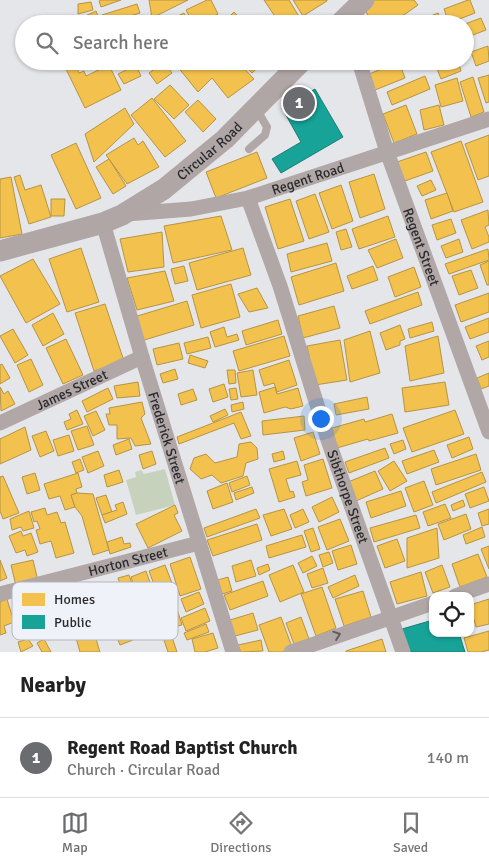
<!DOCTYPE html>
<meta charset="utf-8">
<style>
:root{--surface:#fff;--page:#f2f2f2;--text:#222;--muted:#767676;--line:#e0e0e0;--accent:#6b6c70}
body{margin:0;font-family:Signika,sans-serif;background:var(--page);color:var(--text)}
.controls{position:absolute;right:15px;bottom:15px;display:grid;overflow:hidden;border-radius:10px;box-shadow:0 1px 4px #0004}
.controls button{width:45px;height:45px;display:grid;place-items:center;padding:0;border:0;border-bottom:1px solid var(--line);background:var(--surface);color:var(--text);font:25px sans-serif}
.you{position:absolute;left:320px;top:418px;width:18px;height:18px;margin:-12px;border:4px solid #fff;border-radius:50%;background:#1a73e8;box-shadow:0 0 0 8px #1a73e833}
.badge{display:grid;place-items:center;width:32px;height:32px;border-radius:50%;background:var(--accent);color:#fff;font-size:16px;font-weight:700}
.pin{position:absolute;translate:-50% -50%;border:2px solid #fff;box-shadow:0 1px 5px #0006}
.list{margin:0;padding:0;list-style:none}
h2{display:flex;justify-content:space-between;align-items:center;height:65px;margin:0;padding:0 20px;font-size:21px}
h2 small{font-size:16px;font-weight:400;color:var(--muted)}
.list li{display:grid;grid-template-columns:32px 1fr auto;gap:15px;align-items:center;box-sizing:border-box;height:80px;padding:0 20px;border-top:1px solid var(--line)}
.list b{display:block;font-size:19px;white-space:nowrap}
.list p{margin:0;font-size:16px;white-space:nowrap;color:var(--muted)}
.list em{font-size:16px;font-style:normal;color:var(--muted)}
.icon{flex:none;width:28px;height:28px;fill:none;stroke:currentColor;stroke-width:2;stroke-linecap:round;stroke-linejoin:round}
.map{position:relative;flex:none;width:489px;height:652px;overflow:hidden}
.search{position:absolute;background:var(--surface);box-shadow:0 1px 4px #0004;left:15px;right:15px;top:15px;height:55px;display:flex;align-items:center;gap:12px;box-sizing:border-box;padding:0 18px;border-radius:28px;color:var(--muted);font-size:19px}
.sheet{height:145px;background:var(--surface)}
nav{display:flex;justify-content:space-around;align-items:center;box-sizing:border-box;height:70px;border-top:1px solid var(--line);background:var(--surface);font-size:14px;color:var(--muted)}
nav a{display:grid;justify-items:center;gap:2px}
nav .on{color:var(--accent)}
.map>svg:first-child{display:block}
</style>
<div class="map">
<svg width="489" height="652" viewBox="0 0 489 652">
<rect width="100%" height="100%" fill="#e5e6ea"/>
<!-- green -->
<polygon fill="#c7d2bd" points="165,469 175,505 136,515 126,480 136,477 135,472 141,470 144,474"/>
<!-- homes -->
<g fill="#f2c14e" stroke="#b69444">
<polygon points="101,0 121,0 101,7 99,1"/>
<polygon points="149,0 188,0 152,18"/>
<polygon points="207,0 211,0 218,14 197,24 193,24 186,10"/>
<polygon points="264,0 289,0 303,23 280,24"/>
<polygon points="293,0 327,0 327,1 303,16"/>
<polygon points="372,0 414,0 418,5 391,24 373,24 363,7"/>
<polygon points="468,0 470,0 475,13 449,23 444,9"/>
<polygon points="91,2 93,10 78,14 78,4"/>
<polygon points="137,4 140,13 105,24 102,15"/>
<polygon points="96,11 101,24 73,24 72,22"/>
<polygon points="234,12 245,24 222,24"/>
<polygon points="184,13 189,24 162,24"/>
<polygon points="438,13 443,24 423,24 421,20"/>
<polygon points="142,16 145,24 126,24"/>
<polygon points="481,18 486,30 465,38 465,24"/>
<polygon points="488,46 489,61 476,66 471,52"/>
<polygon points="173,61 237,61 254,79 228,98 212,78 198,92"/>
<polygon points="241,61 265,61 252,73"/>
<polygon points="434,61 458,61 461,71 441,79"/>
<polygon points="164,62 172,73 157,84 149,73"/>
<polygon points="399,62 405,78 375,90 369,74"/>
<polygon points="75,64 79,73 84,71 86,76 109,65 121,90 85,108 66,69"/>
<polygon points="136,65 141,76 124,84 118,74"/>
<polygon points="489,75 489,102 486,103 478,78"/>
<polygon points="425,76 430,89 392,105 387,92"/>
<polygon points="473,77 484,112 471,117 460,82"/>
<polygon points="457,78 463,101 441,107 435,85"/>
<polygon points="170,85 189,105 174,119 154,99"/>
<polygon points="152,98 186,141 165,157 131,115"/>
<polygon points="198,100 216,119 203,132 185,112"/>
<polygon points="406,105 417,134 394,143 383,114"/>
<polygon points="439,105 444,125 424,130 420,110"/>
<polygon points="125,108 134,124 94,162 85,134"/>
<polygon points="489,135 489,176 478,180 465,144"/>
<polygon points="134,138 138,145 143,141 159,167 127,184 106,155"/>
<polygon points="461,141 483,202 454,212 431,152"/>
<polygon points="76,143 101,198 76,209 51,155"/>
<polygon points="257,152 267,178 216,198 206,172"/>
<polygon points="426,152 433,171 405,181 397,162"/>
<polygon points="109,159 126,186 113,194 96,167"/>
<polygon points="374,174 385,209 360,218 349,182"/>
<polygon points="20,175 25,190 41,185 51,217 29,224 14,177"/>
<polygon points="11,177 22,234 0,238 0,179"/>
<polygon points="431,180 436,190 422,196 417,186"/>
<polygon points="341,185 353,221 332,229 319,193"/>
<polygon points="447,193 453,211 431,219 425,200"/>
<polygon points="315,194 329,232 309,239 296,201"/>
<polygon points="51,199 65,199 64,216 51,216"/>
<polygon points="290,199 304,241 278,249 265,207"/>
<polygon points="488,210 489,225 485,227 489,237 489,242 472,249 461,220"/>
<polygon points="221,216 232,250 173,263 164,226"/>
<polygon points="388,216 395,237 359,249 352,229"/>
<polygon points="451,219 456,233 437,240 432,225"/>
<polygon points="346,229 352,247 341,250 336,232"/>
<polygon points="162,232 164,267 128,272 120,239"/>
<polygon points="396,239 403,258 377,268 368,250"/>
<polygon points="459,239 463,252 446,258 441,246"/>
<polygon points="327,243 332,261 291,272 287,254"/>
<polygon points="81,248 99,302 67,312 49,259"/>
<polygon points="243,248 251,275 197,290 189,263"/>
<polygon points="488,249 489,260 449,274 445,264"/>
<polygon points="33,259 60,304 26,323 0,276"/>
<polygon points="489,261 489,285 487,285 480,265"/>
<polygon points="336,263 344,291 299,305 291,277"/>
<polygon points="184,266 188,281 175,284 171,269"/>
<polygon points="373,266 378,280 352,289 347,276"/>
<polygon points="414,267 421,287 395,297 388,277"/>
<polygon points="471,270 478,288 459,295 452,276"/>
<polygon points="165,271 174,301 137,310 127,278"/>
<polygon points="231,284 240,317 201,328 192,295"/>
<polygon points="257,288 268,308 249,312 238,294"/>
<polygon points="418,292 422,305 370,324 365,311"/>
<polygon points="489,293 489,312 461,322 455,305"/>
<polygon points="187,301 194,325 141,341 134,317"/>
<polygon points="105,304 124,361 94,371 75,313"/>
<polygon points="334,306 340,328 303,338 298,316"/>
<polygon points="53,313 64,334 43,346 32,325"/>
<polygon points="489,318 489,332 470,339 465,327"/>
<polygon points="278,320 282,334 246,345 242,331"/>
<polygon points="432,322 434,331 410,338 408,329"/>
<polygon points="400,325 405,339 400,341 400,345 386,350 380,333"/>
<polygon points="224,327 227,337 237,334 239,340 215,347 210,332"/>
<polygon points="13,329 28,355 15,363 0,336"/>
<polygon points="370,331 380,373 350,382 344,340"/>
<polygon points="284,336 290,356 239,371 233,351"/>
<polygon points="438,336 444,373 410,381 405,346"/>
<polygon points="208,337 211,348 187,354 184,343"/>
<polygon points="66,339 83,375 63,384 46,348"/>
<polygon points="340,340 347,380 315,385 307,346"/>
<polygon points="489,341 489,357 482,360 476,346"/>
<polygon points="179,343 183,359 157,365 153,349"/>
<polygon points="190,355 208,361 205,368 188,363"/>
<polygon points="31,359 43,385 29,392 17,365"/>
<polygon points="289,360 297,385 277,392 274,383 264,386 259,370"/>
<polygon points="2,364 10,378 0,384 0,365"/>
<polygon points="175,369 178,379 163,383 160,374"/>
<polygon points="227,370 235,370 236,383 229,384"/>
<polygon points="253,370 257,395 241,397 237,373"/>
<polygon points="489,373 489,386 481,389 477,378"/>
<polygon points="138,382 140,396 117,398 114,386"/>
<polygon points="445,382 449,405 405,412 402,388"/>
<polygon points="224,384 228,397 213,402 209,389"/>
<polygon points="0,387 4,394 8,391 15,404 1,411"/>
<polygon points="275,387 277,394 298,388 303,406 291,409 285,407 264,413 259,392"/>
<polygon points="108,388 113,399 87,412 82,401"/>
<polygon points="236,388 238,399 231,400 229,389"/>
<polygon points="193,389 197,400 181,405 178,394"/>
<polygon points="367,397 369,409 336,415 334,404"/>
<polygon points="142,402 145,414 141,418 151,444 135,446 131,438 117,439 117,425 109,425 106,414 110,414 109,408"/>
<polygon points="243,402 244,409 232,412 231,405"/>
<polygon points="225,409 228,415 213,422 210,416"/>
<polygon points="77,410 83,424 67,430 64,422 71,419 69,414"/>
<polygon points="455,410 464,434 412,452 403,428"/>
<polygon points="96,411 105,430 93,436 84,416"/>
<polygon points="241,412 251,436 241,439 234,423 179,444 177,437"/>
<polygon points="392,414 398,433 369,441 368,439 337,448 332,428 364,419 365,422"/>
<polygon points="304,416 305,430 263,435 262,421"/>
<polygon points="87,426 94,445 78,450 71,431"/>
<polygon points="25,427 31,450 0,464 0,439"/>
<polygon points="46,431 54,451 40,457 32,436"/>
<polygon points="313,432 320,454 301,461 294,438"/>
<polygon points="69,435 74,451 58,456 53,440"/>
<polygon points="469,437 473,449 452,458 447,445"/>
<polygon points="129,439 132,449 116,455 113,445"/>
<polygon points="403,440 406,449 394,454 390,444"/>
<polygon points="251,442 257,448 258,459 246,463 243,476 221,483 212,475 201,479 190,469 194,458 206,454 215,463 237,457 239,444"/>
<polygon points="385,448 389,458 349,473 345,462"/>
<polygon points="434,450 439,462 407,474 402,461"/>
<polygon points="98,451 104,466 88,473 82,457"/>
<polygon points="152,451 156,464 143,469 139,455"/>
<polygon points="283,451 285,459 274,462 272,454"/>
<polygon points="476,454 481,470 436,485 431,469"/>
<polygon points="80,459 84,470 76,473 72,462"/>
<polygon points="323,459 332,488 306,496 302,482 308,480 304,465"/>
<polygon points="297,461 301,475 286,479 290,492 293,491 295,497 279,502 269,469"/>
<polygon points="394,461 407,481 390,491 378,471"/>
<polygon points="119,470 123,482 107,487 104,475"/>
<polygon points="375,471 383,489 356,501 348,482"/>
<polygon points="482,472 486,482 436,503 432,492"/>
<polygon points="35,473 40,490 27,494 22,477"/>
<polygon points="78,473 82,487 76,489 77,493 71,495 75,507 65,510 60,496 49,499 44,484"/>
<polygon points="3,476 19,513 3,519 0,511 0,477"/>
<polygon points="247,476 250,485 232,492 229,483"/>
<polygon points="424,481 433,505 414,512 405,488"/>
<polygon points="227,483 233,502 213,509 207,491"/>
<polygon points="252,487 254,493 236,500 234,493"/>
<polygon points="484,487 489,501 470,508 465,494"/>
<polygon points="401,491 406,506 371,518 366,502"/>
<polygon points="77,493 93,494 109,550 93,555 82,516 75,507 71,495"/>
<polygon points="106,495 112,512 102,515 96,498"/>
<polygon points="332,497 339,512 319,522 312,507"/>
<polygon points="463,500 465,506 453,511 451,505"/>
<polygon points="123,502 127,514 105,523 102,515 117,510 115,505"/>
<polygon points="445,504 451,518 428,526 423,512"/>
<polygon points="175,505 178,513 174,515 182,531 148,548 136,524"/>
<polygon points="45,508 47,515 57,512 61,523 65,522 74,553 56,558 51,541 40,544 36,530 40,529 37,521 34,522 31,512"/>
<polygon points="256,509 260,518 207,537 204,528"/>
<polygon points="284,509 292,529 271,536 263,515"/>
<polygon points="303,509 309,522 295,528 290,515"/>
<polygon points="489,509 489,524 482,526 478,513"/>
<polygon points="29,511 34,528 23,531 21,527 12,530 10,519"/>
<polygon points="466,514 471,529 444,540 438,524"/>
<polygon points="416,515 420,528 374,542 370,528"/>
<polygon points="340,519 349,541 327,550 318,527"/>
<polygon points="257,524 262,540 213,556 207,540"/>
<polygon points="482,527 485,537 466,544 463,535"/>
<polygon points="313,528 320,549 311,552 304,531"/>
<polygon points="437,528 439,558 407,568 407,538"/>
<polygon points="21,531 23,536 31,533 38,552 27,556 25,550 16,553 9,536"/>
<polygon points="302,535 306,547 269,558 266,546"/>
<polygon points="122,537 124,544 130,543 131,547 110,554 107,542"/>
<polygon points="397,539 405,561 385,568 377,546"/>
<polygon points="351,545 357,564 338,570 332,551"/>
<polygon points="489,546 489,569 481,549"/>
<polygon points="329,552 333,563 323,567 319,555"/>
<polygon points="478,554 487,577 460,587 452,564"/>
<polygon points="312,556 317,566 303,573 298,563"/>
<polygon points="190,557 201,589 180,596 170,564"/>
<polygon points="0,560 7,578 0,581"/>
<polygon points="33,560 38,581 16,586 11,565"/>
<polygon points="251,560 256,576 236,582 232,566"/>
<polygon points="268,564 270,570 259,575 257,568"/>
<polygon points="165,565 175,591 159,598 149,571"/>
<polygon points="293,565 304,592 280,602 269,575"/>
<polygon points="442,565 450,587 433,593 425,572"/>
<polygon points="323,568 328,583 312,588 307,574"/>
<polygon points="146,571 167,631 152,637 131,577"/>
<polygon points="421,572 427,596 397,604 390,582"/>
<polygon points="129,575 140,606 128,610 118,578"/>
<polygon points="355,575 359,586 333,598 328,587"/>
<polygon points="228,577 232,591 222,594 218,580"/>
<polygon points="263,581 268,596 230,610 224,595"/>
<polygon points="322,587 336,628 316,636 301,594"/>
<polygon points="363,591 371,617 344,626 335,599"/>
<polygon points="199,592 204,604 186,612 181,599"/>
<polygon points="172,593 182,625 169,628 159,598"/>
<polygon points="7,599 14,622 4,626 6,633 0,635 0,602"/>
<polygon points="489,599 489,624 476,627 470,605"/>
<polygon points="205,608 210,621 186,631 181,618"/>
<polygon points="253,613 258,630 235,636 230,620"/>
<polygon points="123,614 133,640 120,645 110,619"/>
<polygon points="281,617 293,650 289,652 269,652 259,625"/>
<polygon points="301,617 309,639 294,644 286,623"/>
<polygon points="206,624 209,632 187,640 184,633"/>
<polygon points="92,626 100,652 80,652 74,631"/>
<polygon points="52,627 55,637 48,640 45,630"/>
<polygon points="489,631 489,650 481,652 468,652 464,638"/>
<polygon points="213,633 218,648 205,652 195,652 192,639"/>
<polygon points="171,634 177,652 168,652 163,637"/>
<polygon points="28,639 33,646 21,652 18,642"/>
<polygon points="44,639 51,652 42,652 37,643"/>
<polygon points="382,639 386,652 346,652 346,651"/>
<polygon points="261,640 263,651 241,652 238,645"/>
</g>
<!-- public -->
<g fill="#17a398" stroke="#1d7f78">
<polygon points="315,89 343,137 281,173 272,159 301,142 282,108"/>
<polygon points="433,620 433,633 459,633 465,652 409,652 402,629"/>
</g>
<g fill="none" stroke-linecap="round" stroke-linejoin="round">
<!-- lane -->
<polyline stroke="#b0a7a6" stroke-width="8" points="249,149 265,135 267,127 257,110"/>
<!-- street -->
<g stroke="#b0a7a6" stroke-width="15">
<path id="s1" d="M359,61L387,152L489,432"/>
<path id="s2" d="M248,198L280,286L328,440L403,652"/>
<path id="s3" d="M127,214L191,209L248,198L489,119"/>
<path id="s4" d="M103,223L142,357L233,652"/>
<path id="s5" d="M0,423L142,357"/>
<path id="s6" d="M0,594L199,543"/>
<polyline points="455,596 489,584"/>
<polyline points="291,652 433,603"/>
</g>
<!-- secondary -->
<g stroke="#afa6a5" stroke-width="21">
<polyline points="339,24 364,0"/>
<path id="s7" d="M0,251L103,223L122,215L164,189L225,139L302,61"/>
</g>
</g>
<!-- one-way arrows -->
<defs><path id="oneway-chevron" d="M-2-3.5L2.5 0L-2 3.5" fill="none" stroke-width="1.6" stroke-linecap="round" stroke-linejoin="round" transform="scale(1.25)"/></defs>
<use stroke="#605d5e" href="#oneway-chevron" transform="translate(337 635) rotate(-19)"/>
<g text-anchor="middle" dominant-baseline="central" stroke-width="5" stroke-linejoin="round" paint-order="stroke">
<!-- street labels -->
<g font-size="14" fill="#2a2b2e" stroke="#f0f2f9">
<text stroke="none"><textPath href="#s7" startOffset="236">Circular Road</textPath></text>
<text stroke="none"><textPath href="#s3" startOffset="185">Regent Road</textPath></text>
<text stroke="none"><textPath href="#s1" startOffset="196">Regent Street</textPath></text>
<text stroke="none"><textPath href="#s5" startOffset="79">James Street</textPath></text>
<text stroke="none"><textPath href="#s4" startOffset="224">Frederick Street</textPath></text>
<text stroke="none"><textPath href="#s2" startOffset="315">Sibthorpe Street</textPath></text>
<text stroke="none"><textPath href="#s6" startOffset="132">Horton Street</textPath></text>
</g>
</g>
<!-- legend -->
<rect x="12" y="582" width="166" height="58" rx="8" fill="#f0f2f9" stroke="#b5b6bc" stroke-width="1"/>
<rect x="22" y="593" width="23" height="13" fill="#f2c14e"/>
<rect x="22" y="615" width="23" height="14" fill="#17a398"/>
<g font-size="14" fill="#2a2b2e">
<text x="54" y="604">Homes</text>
<text x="54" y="627">Public</text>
</g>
</svg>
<div class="controls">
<button><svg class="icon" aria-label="locate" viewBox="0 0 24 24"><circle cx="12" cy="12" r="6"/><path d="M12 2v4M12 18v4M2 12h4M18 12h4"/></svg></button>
</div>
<div class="you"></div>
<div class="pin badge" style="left:299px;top:103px">1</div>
<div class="search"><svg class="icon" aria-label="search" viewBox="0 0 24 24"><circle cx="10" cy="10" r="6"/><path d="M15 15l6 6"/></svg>Search here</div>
</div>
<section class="sheet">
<h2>Nearby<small></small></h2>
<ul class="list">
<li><span class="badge">1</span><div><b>Regent Road Baptist Church</b><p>Church · Circular Road</p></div><em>140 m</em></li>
</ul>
</section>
<nav>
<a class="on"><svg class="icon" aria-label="map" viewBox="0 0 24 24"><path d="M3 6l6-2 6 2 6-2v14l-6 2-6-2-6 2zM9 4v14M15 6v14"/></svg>Map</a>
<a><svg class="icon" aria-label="directions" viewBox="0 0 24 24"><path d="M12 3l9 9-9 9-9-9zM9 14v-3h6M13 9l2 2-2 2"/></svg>Directions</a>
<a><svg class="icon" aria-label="saved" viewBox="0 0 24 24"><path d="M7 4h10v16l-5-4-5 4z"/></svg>Saved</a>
</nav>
